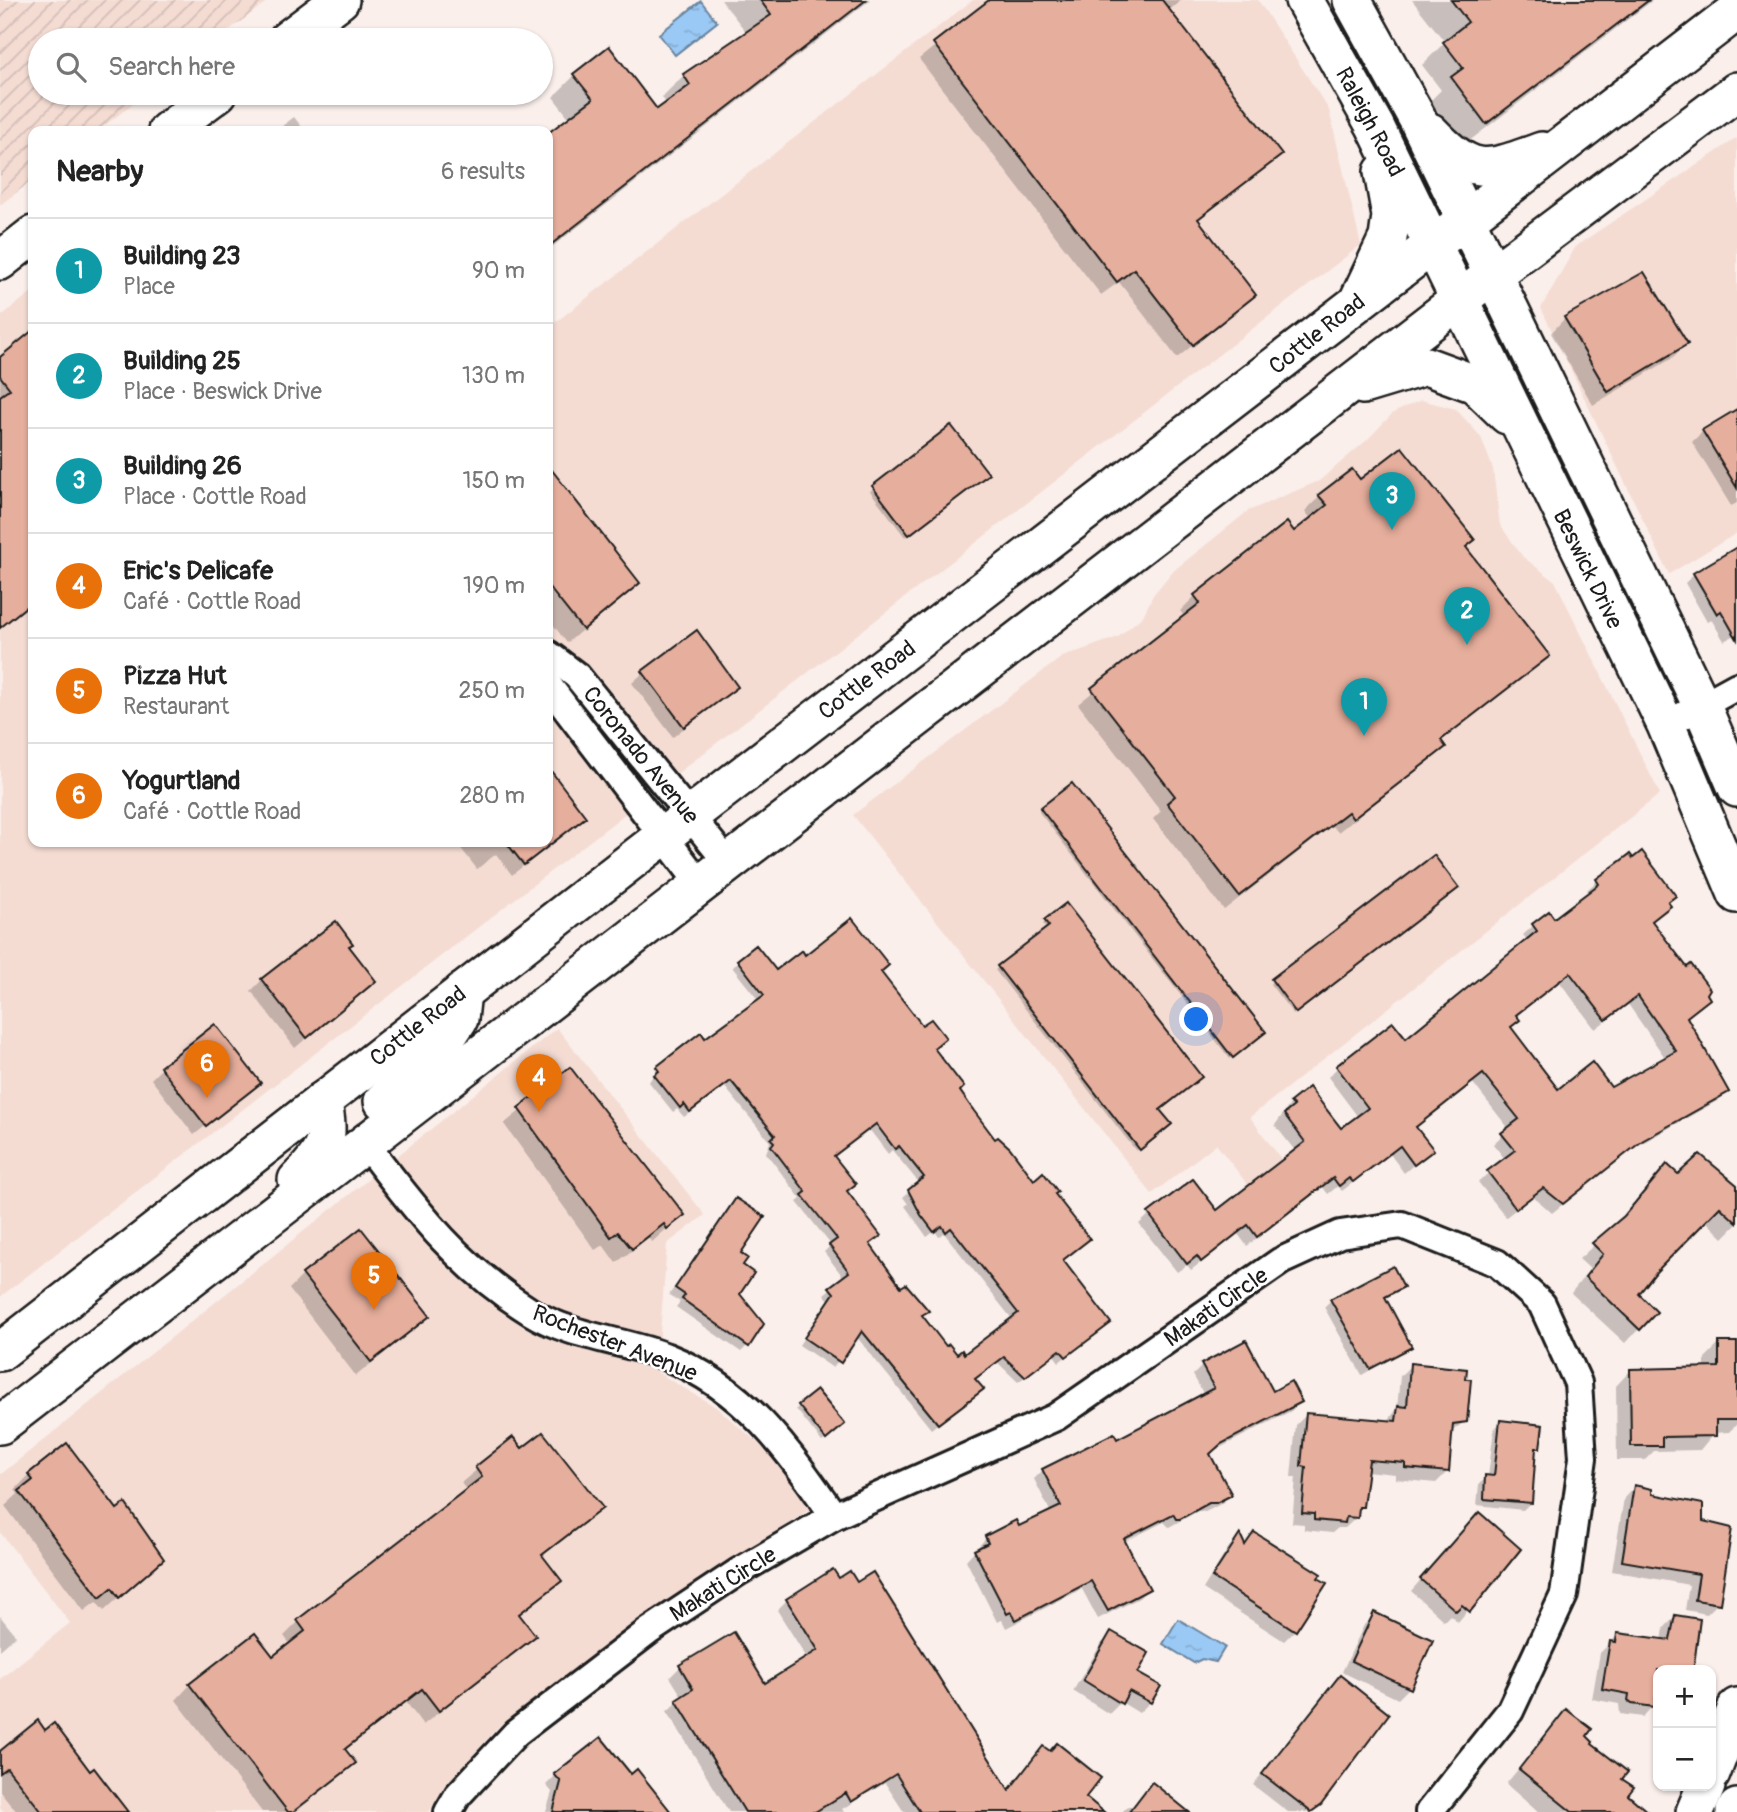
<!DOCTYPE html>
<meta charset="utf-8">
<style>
:root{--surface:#fff;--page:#f6f6f6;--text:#222;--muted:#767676;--line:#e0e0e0;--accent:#2563eb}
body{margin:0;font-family:Pangolin,sans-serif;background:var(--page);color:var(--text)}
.controls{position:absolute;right:21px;bottom:21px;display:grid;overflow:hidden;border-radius:14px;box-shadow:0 2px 5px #0004}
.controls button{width:63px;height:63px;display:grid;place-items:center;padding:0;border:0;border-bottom:2px solid var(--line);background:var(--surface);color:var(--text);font:35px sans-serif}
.you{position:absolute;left:1197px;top:1020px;width:24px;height:24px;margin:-18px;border:5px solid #fff;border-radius:50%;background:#1a73e8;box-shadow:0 0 0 10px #1a73e833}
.badge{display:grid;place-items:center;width:46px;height:46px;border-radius:50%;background:var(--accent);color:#fff;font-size:23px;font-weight:700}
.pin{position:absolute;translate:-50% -58px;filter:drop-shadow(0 2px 4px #0008)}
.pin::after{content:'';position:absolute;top:37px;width:24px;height:21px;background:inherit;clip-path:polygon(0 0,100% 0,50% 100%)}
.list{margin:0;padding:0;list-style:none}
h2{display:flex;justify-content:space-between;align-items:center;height:91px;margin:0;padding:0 28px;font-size:30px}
h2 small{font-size:23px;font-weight:400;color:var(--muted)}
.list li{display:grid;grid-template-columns:46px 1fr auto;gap:21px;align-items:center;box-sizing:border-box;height:105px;padding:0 28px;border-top:2px solid var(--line)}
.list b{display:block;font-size:26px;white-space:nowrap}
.list p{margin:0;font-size:23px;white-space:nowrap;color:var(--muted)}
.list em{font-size:23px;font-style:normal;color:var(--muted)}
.icon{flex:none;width:38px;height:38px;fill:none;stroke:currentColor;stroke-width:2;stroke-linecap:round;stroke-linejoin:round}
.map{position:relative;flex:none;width:1737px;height:1812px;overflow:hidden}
.search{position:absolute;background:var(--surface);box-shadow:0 2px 5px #0004;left:28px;top:28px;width:525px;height:77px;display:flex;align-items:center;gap:18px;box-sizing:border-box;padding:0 24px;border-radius:38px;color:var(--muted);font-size:26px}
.panel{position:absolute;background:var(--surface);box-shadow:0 2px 5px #0004;left:28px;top:126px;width:525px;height:721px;border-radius:14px}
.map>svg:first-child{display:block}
</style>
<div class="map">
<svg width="1737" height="1812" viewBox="0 0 1737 1812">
<defs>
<pattern id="industrial-furrows" width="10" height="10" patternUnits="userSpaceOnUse" patternTransform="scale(1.75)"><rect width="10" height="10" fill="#f4dcd3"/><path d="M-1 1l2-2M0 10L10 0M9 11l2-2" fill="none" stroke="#d1bcb5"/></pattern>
<pattern id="water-ripples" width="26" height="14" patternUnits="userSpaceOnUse" patternTransform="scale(1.75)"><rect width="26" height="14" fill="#9ac9f5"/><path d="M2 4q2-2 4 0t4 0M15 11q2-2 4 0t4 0" fill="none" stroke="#84acd1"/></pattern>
</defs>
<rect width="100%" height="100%" fill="#faefeb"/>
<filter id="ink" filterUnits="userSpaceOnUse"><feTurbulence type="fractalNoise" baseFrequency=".0143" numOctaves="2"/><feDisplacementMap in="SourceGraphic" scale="14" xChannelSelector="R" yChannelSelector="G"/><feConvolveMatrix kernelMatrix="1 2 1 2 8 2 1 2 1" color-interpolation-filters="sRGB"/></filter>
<g filter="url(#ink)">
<!-- built -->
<g fill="#f4dcd3">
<polygon points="973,0 1258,0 1329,110 1361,245 0,1297 0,317 33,291 33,842 548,842 548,328"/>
<polygon points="1737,138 1737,533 1669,574 1541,308 1576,246"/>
<polygon points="1421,400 1456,409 1481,437 1493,469 1500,525 1523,557 1555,581 1660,794 1250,1117 1281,1159 1248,1185 1216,1144 1152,1194 853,815 1062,657 1118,637 1143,616 1153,595 1172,572 1248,511 1319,481 1367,440 1393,413"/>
<polygon points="557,1028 705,1215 667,1244 657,1372 716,1407 778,1460 810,1509 497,1728 439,1795 429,1812 4,1812 0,1807 0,1679 70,1623 0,1532 0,1475"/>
</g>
<!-- industrial -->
<polygon fill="url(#industrial-furrows)" points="0,0 269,0 216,40 40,40 40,93 148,93 97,131 33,131 33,180 0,205"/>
<!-- water -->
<g fill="url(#water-ripples)" stroke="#68849e" stroke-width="2">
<polygon points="701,1 717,22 675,55 659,34"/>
<polygon points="1178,1619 1225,1647 1216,1662 1202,1659 1194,1663 1163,1644"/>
</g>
<!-- shadow -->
<g fill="#0003" fill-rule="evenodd">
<polygon points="721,0 870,0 548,250 548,136 570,119 553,97 575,75 657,112 667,105 662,97 684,75 747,33"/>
<polygon points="992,0 1182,0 1168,11 1279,154 1197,221 1254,295 1177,358 1119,282 1101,295 919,59"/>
<polygon points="1412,0 1653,0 1464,145 1430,101 1441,90 1422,65 1445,42"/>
<polygon points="294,117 305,131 276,131"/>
<polygon points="1565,318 1686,344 1671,359 1593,405 1551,333"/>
<polygon points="33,332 33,603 0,629 0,359"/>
<polygon points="1737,411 1737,503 1731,506 1692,442 1703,431"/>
<polygon points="951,428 984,477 905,537 870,491"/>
<polygon points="548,467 637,583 567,643 548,618"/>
<polygon points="1360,482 1465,548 1548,656 1440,742 1444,747 1429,761 1338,832 1332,826 1224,910 1153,819 1161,811 1078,704 1185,617 1180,611 1195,596 1287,525 1293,533 1311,519 1305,511 1320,496"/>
<polygon points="1737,560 1737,634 1724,641 1711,619 1707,622 1685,583 1694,574"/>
<polygon points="643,673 736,686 673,737 632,683"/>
<polygon points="548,770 584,817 512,875 496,854 477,869 456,842 548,842"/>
<polygon points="1041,809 1261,1035 1230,1059 1039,812"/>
<path d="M1629,856L1669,906L1651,922L1685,1018L1727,1091L1717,1101L1630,1150L1552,1213L1533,1196L1506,1217L1478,1182L1505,1159L1493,1144L1509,1129L1472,1082L1415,1128L1431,1150L1404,1173L1390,1154L1342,1191L1338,1186L1328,1194L1322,1186L1247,1246L1238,1234L1191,1270L1187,1265L1177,1272L1139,1224L1149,1215L1193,1181L1217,1213L1296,1152L1275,1125L1291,1103L1341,1131L1358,1117L1328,1077L1338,1067L1405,1041L1528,941L1523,935L1533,926L1548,914L1554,921L1590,893L1587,890L1597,881ZM1559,981L1595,1029L1628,1004L1666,1059L1610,1089L1557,1091L1510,1028L1515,1016Z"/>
<polygon points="1454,891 1293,1014 1270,984 1272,981"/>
<polygon points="1066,905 1166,1127 1136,1151 995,970 1047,929 1043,924"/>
<polygon points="347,947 374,981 295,1048 251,991 262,980"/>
<path d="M756,947L775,973L804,957L879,972L995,1141L1033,1182L1053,1194L1061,1261L1102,1329L1059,1362L1054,1355L1018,1382L997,1362L973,1379L975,1395L931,1429L856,1336L833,1368L799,1345L829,1300L824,1294L844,1278L824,1252L831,1245L797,1202L801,1199L766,1153L770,1142L724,1086L684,1117L677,1109L673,1112L649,1082L657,1069L701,1035L705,1040L759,1001L732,967ZM869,1129L888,1154L892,1150L919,1183L903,1197L908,1204L905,1206L927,1237L935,1231L939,1237L944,1233L1012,1319L964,1356L956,1357L945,1349L868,1245L832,1157Z"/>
<polygon points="162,1068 259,1083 194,1135 151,1079"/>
<polygon points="570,1070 682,1215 652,1242 648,1238 616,1263 603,1245 595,1250 504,1124"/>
<polygon points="1678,1177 1737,1191 1737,1224 1723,1238 1705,1220 1691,1233 1636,1294 1639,1329 1625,1343 1571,1293 1590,1269 1579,1259 1616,1225 1653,1181"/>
<polygon points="736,1200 741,1266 737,1294 748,1345 741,1352 676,1307 680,1302 669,1295"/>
<polygon points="303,1275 428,1316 356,1376 289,1289"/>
<polygon points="1402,1287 1384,1299 1409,1347 1362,1375 1324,1307 1331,1300"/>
<polygon points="1720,1343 1737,1343 1737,1424 1729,1432 1714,1433 1700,1450 1654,1451 1645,1460 1617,1460 1616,1386 1630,1371 1705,1369 1705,1358"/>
<polygon points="1411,1365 1464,1380 1465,1421 1450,1433 1447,1472 1436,1483 1395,1479 1395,1474 1366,1471 1361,1506 1356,1518 1345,1528 1338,1528 1332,1533 1304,1530 1304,1524 1292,1523 1296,1477 1291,1477 1296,1425 1307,1414 1387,1422 1397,1409 1400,1376"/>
<polygon points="1202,1366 1300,1402 1291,1411 1208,1454 1230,1495 1221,1504 1205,1512 1198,1511 1169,1527 1164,1522 1124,1542 1148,1589 1139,1598 1098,1619 1082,1589 1006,1628 1002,1620 997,1622 966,1560 986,1538 1019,1529 1051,1513 1034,1479 1043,1470 1117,1441 1204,1395 1193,1375"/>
<polygon points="817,1392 843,1424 822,1442 796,1409"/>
<polygon points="1501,1422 1539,1448 1534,1452 1530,1503 1523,1510 1477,1505 1479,1484 1488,1477 1494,1429"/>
<polygon points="513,1439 522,1450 600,1508 541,1557 559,1581 518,1616 534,1636 423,1725 406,1702 344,1751 354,1763 295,1812 262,1812 176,1700 190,1685 272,1658 290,1644 284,1636 299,1621 467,1491 461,1483"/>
<polygon points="29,1475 117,1511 162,1559 104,1611 96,1602 84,1611 5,1506 18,1494 15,1490"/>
<polygon points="1634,1487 1701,1523 1718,1603 1707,1614 1685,1610 1689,1585 1612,1571 1624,1498"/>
<polygon points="1469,1525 1519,1549 1458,1622 1450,1615 1444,1621 1411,1591"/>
<polygon points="1254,1534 1295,1630 1284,1641 1203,1589 1229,1547 1239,1537 1243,1545"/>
<polygon points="787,1600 1008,1791 1043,1748 1084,1798 1102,1812 904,1812 885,1783 842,1809 844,1812 729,1812 667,1711 683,1698 670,1677 680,1667 764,1685 807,1658 777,1610"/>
<polygon points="1374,1615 1431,1641 1409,1688 1398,1699 1342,1672 1364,1625"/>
<polygon points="0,1616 16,1636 0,1650"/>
<polygon points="1675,1617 1698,1621 1689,1670 1658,1670 1658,1704 1654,1704 1643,1717 1620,1714 1619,1704 1592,1699 1600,1653 1618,1635 1662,1641 1664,1628"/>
<polygon points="1112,1634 1150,1702 1139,1713 1121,1702 1109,1714 1073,1691 1101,1644"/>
<polygon points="1330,1688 1386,1714 1310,1812 1288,1812 1253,1785"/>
<polygon points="1566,1711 1620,1779 1629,1812 1538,1812 1506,1784"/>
<polygon points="0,1752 90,1773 126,1812 17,1812 0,1791"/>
<polygon points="556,1775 631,1776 668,1812 546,1812 552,1792 546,1785"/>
<polygon points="1152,1785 1187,1812 1122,1812 1128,1806 1133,1806"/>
</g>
<!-- building -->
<g fill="#e6ae9c" stroke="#1c1c1c" stroke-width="2" fill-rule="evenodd">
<polygon points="760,0 866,0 548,247 548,133 593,99 573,74 609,46 657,109 690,85 683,74 771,15"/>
<polygon points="989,0 1162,0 1282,155 1198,219 1256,295 1193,345 1134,269 1117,282 933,43"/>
<polygon points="1451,0 1649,0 1486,124 1451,77 1463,68 1443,42 1468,22"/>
<polygon points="1644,272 1688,344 1608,392 1564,317"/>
<polygon points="33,330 33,601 0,628 0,396 10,389 0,376 0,357"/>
<polygon points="1737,409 1737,488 1702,430"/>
<polygon points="951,425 989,474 909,535 872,486"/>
<polygon points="1402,447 1475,540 1466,547 1550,656 1441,740 1446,747 1353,819 1348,812 1239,896 1167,803 1175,796 1091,688 1200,603 1194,595 1287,522 1294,531 1327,505 1318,495 1352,469 1360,479"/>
<polygon points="548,465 640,583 583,630 548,586"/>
<polygon points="1737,547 1737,639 1721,611 1717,614 1693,573"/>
<polygon points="697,630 738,687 684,727 642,671"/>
<polygon points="548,767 586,817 524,865 506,842 548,842"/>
<polygon points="1072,783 1266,1032 1233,1058 1040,808"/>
<path d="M1642,851L1676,896L1668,902L1671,906L1652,921L1687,967L1691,964L1710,989L1707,994L1710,999L1687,1017L1729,1092L1642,1141L1563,1204L1543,1188L1516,1209L1487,1171L1515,1150L1501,1133L1519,1119L1483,1074L1416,1127L1434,1150L1414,1165L1400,1146L1353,1182L1349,1178L1339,1186L1333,1178L1257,1237L1248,1225L1201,1262L1197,1256L1187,1264L1148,1213L1193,1179L1217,1210L1305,1142L1284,1114L1294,1106L1290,1102L1309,1087L1341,1128L1368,1108L1336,1066L1393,1022L1406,1038L1537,931L1532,924L1549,911L1554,918L1599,884L1596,879L1630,854L1633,858ZM1570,973L1606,1020L1638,996L1676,1051L1611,1087L1592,1062L1558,1089L1511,1027L1520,1020L1516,1015Z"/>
<polygon points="1434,855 1459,888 1296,1013 1271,979"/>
<polygon points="1066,903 1202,1077 1160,1110 1172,1124 1140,1150 997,966 1049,926 1044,920"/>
<path d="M852,918L889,965L881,972L922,1025L931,1019L946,1038L934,1048L964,1087L960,1091L974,1111L995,1139L998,1137L1010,1148L1034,1180L1043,1172L1058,1192L1055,1194L1090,1239L1063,1260L1111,1323L1066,1357L1060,1350L1025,1377L1004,1357L975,1379L984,1389L938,1424L862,1331L841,1363L804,1338L834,1293L829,1287L849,1272L829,1245L837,1239L802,1195L806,1192L771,1146L774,1142L771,1139L775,1135L731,1081L690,1112L684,1104L680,1108L654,1075L659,1071L656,1067L701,1032L705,1038L764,995L737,960L756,945L776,970L802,950L805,955ZM876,1124L895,1149L899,1146L924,1177L908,1190L921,1215L934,1232L942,1226L946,1232L951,1228L1018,1313L964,1354L962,1350L957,1354L949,1344L946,1346L922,1315L929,1311L906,1284L901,1287L870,1244L881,1236L847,1191L856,1184L834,1156Z"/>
<polygon points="336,921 353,944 349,946 376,981 307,1038 261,979"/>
<polygon points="215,1024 261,1083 206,1126 160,1067"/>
<polygon points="570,1067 685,1215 667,1229 664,1224 632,1249 618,1232 611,1237 518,1108"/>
<polygon points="1700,1154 1737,1185 1737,1223 1720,1207 1657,1271 1639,1294 1657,1312 1640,1330 1585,1277 1603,1254 1592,1243 1624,1216 1667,1164 1678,1174"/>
<polygon points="736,1198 765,1217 741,1253 748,1258 743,1265 754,1273 740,1294 764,1324 749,1347 682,1299 685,1295 675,1288"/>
<polygon points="361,1228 430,1316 371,1362 302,1274"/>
<polygon points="1393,1266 1404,1287 1385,1297 1412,1347 1370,1369 1330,1299"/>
<polygon points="1246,1340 1273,1391 1291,1381 1302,1402 1221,1444 1210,1454 1232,1495 1216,1503 1209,1503 1180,1519 1176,1519 1173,1514 1124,1539 1150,1589 1108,1611 1091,1581 1016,1620 1011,1612 1007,1614 974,1550 988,1543 985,1536 1016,1520 1019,1526 1061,1506 1042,1469 1114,1433 1117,1439 1214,1388 1201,1364"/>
<polygon points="1719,1342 1737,1342 1737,1420 1716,1420 1716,1436 1662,1437 1662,1446 1631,1446 1630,1369 1719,1367"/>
<polygon points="1410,1363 1467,1369 1466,1379 1471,1379 1467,1422 1453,1424 1449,1472 1405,1468 1405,1463 1369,1460 1363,1507 1359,1507 1358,1518 1346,1517 1345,1523 1314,1520 1314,1514 1302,1513 1306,1467 1301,1466 1306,1413 1396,1421 1398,1406 1407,1407"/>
<polygon points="817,1390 845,1424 826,1440 798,1405"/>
<polygon points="1500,1420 1543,1425 1540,1448 1536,1448 1532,1503 1484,1499 1485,1475 1494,1476"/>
<polygon points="543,1432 603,1508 542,1555 562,1581 519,1614 536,1636 439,1711 422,1689 345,1749 356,1763 293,1812 288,1812 189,1684 255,1633 273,1656 305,1631 297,1620 482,1477 475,1467 513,1437 522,1448"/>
<polygon points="67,1443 117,1509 125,1503 164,1559 119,1598 112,1588 100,1598 19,1491 33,1480 28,1474"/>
<polygon points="1634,1485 1652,1489 1652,1494 1703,1504 1703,1521 1732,1528 1720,1604 1695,1600 1699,1574 1622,1561"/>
<polygon points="1479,1512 1521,1549 1470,1612 1462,1605 1456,1611 1420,1579"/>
<polygon points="1254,1532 1321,1574 1318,1578 1327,1583 1296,1631 1212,1577 1240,1534 1245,1545"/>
<polygon points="833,1569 839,1578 850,1571 857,1582 873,1572 1009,1790 1043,1746 1050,1751 1057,1743 1101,1778 1086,1797 1104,1812 920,1812 896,1774 851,1802 846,1793 815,1812 745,1812 676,1700 693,1689 679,1665 734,1632 765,1683 818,1650 786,1599"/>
<polygon points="1374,1612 1433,1640 1411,1689 1351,1661"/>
<polygon points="1675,1615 1700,1619 1694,1665 1691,1670 1658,1670 1655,1707 1632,1704 1628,1701 1629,1694 1602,1689 1610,1641 1616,1642 1617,1633 1670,1640"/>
<polygon points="1111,1631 1149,1653 1138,1673 1161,1686 1151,1703 1129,1691 1122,1704 1083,1680"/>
<polygon points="1340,1675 1389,1714 1321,1805 1311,1812 1262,1774"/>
<polygon points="1566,1709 1592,1729 1587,1736 1593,1742 1592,1744 1628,1772 1622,1779 1634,1787 1628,1795 1648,1812 1572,1812 1519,1769"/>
<polygon points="38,1720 45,1730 54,1723 90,1771 94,1768 128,1812 42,1812 7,1768 0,1773 0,1751"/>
<polygon points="601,1737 631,1774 637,1769 671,1812 553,1812 561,1782 554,1774"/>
<polygon points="1152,1782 1173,1799 1189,1812 1129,1812"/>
</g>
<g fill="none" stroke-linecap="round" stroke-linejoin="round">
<!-- street casing -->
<g stroke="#1c1c1c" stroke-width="32">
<g id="street">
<polyline points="548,654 577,676 728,863"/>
<polyline points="548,685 700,884"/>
<polyline points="1666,725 1737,686"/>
<path d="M364,1142C416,1210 457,1266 531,1312C571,1337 624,1340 667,1357C745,1388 788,1450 834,1516"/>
<polyline points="448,1812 458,1795 516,1733 649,1631 738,1572 834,1516 1056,1417 1281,1261 1340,1234 1402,1225 1497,1263 1542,1304 1578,1383 1583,1458 1564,1595 1510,1711 1429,1812"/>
</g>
</g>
<!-- secondary casing -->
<g stroke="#1c1c1c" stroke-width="42">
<g id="secondary">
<polyline points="1304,0 1375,126 1666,725 1737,894"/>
<polyline points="1352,0 1417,118 1701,704 1737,788"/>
<polyline points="287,40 340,0"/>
<polyline points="167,131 218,93"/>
<path d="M1430,132C1474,178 1486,171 1542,151"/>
<polyline points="0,261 33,235"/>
<polyline points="1359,299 1388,238 1391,216 1383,172"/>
<polyline points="1363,385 1426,366 1475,384 1507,415"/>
<polyline points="383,1101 441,1046 459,1019 462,992"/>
<path d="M297,1180C325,1153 332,1139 322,1101"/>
<polyline points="0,1352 640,854 1737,11"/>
<polyline points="0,1425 1459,300 1737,91"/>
<polyline points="1711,1774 1737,1707"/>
<polyline points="1695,1812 1706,1786"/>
<polyline points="1735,1812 1737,1808"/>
</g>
</g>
<!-- street -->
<use href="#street" stroke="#fff" stroke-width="26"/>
<!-- secondary -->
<use href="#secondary" stroke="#fff" stroke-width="37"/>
</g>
</g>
<g text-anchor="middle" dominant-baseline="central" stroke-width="5" stroke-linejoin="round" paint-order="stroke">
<!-- street labels -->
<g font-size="23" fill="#1c1c1c" stroke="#fff">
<text transform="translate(1370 122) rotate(62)">Raleigh Road</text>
<text transform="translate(1317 334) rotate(-38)">Cottle Road</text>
<text transform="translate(1588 569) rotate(64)">Beswick Drive</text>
<text transform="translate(867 680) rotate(-37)">Cottle Road</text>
<text transform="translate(641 755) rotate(51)">Coronado Avenue</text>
<text transform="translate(418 1026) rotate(-38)">Cottle Road</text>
<text transform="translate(1216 1307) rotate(-35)">Makati Circle</text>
<text transform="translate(615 1343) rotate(21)">Rochester Avenue</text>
<text transform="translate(723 1584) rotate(-32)">Makati Circle</text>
</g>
</g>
</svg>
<div class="controls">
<button>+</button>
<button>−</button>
</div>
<div class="you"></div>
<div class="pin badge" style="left:1364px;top:736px;background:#0f9aa8">1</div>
<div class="pin badge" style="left:1467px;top:645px;background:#0f9aa8">2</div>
<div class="pin badge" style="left:1392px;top:530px;background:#0f9aa8">3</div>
<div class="pin badge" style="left:539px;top:1112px;background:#e8710a">4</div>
<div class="pin badge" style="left:374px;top:1310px;background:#e8710a">5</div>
<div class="pin badge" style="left:207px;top:1098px;background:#e8710a">6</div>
<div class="search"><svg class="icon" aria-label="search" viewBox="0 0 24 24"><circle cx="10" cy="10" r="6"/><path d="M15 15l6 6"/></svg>Search here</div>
<section class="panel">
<h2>Nearby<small>6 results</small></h2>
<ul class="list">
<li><span class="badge" style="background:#0f9aa8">1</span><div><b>Building 23</b><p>Place</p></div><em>90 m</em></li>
<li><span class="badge" style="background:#0f9aa8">2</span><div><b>Building 25</b><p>Place · Beswick Drive</p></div><em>130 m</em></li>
<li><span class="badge" style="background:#0f9aa8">3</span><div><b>Building 26</b><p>Place · Cottle Road</p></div><em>150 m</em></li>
<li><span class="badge" style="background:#e8710a">4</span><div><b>Eric's Delicafe</b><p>Café · Cottle Road</p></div><em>190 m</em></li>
<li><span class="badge" style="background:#e8710a">5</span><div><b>Pizza Hut</b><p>Restaurant</p></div><em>250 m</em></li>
<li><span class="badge" style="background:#e8710a">6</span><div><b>Yogurtland</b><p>Café · Cottle Road</p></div><em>280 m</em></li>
</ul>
</section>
</div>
